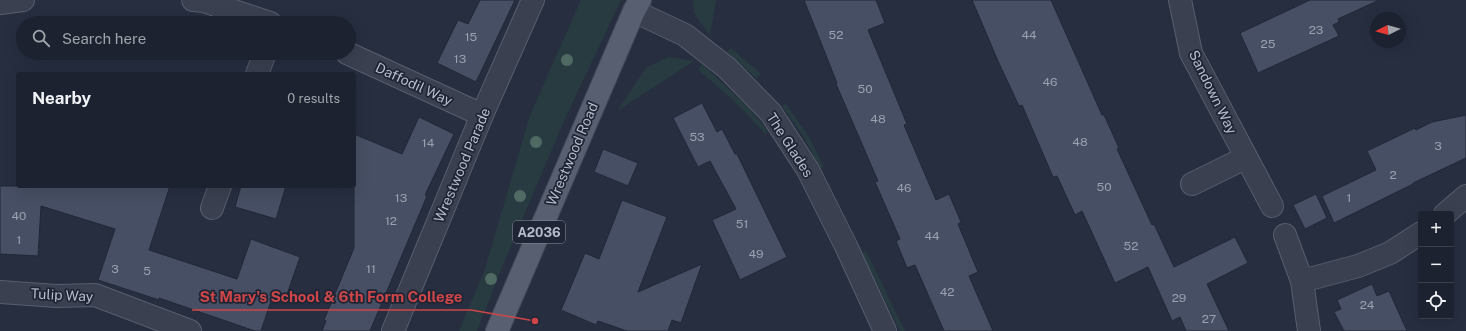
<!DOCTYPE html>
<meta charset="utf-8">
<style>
:root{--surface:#1c2230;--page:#292f3c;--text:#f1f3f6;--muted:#a0a4ab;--line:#3a3f4c}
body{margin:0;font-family:"Public Sans",sans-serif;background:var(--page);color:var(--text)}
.controls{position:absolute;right:12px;bottom:12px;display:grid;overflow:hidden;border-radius:4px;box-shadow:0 4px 16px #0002}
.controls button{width:36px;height:36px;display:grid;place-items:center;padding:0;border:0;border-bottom:1px solid var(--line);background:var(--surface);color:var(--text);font:20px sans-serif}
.compass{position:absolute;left:1370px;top:12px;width:36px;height:36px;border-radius:50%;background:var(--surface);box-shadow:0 4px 16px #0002;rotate:264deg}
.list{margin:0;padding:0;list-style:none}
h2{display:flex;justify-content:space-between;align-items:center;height:52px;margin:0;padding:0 16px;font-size:17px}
h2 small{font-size:13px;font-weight:400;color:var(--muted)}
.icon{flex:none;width:22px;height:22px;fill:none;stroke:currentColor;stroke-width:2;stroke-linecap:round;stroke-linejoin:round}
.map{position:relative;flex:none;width:1466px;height:331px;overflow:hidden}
.search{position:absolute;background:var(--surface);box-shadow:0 4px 16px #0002;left:16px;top:16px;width:340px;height:44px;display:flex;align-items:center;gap:10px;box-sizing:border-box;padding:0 14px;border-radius:22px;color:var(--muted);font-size:15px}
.panel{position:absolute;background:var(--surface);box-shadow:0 4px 16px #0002;left:16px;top:72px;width:340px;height:116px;border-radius:4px}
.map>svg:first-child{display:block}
</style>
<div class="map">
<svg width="1466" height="331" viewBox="0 0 1466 331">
<rect width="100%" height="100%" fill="#262e40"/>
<!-- green -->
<g fill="#283b41">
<polygon points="581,0 621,0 564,121 500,272 477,331 459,331 485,269 530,115"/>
<polygon points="693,0 716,0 710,36 694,13"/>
<polygon points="731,48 761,74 757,79 727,52"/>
<polygon points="669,57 694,61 617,111 646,68"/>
<path d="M702,64L747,106L768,131L765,134C744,110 723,90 698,70Z"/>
<polygon points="786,104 809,137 824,167 820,168 805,139 782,106"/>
<polygon points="866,251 905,331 900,331 862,253"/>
</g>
<!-- building -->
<g fill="#474f64" stroke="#212737">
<polygon points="480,0 515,0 476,82 437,63 458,20 468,24"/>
<polygon points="804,0 876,0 885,23 868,30 907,124 904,125 936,200 949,194 961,222 958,224 978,272 969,276 993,331 944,331 915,265 907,268 896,241 900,239 875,182 878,181 836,84 837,83"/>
<polygon points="972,0 1051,0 1102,115 1104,115 1119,148 1117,149 1152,225 1154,224 1174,267 1235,237 1248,263 1207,284 1229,331 1186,331 1180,317 1172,321 1148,267 1115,283 1082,211 1075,215 1057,176 1053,177 1022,105 1019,106 998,61"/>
<polygon points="1310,0 1379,0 1338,19 1339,22 1333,25 1339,36 1258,73 1240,33"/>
<polygon points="702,103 717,132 722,129 735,154 737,154 787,257 740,280 712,220 736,209 710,161 698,167 673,118"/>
<polygon points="1466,115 1466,158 1413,183 1413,184 1334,223 1322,196 1376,170 1367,151 1415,128 1416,130 1432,122"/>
<polygon points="419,117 454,134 425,195 427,196 370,331 322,331 326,321 324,320 354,248 354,134 402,154"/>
<polygon points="603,149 638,163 628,186 594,172"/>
<polygon points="0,186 170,186 149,250 237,279 251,239 300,257 284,303 272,298 261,331 255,331 159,298 159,300 98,280 115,229 41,206 38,256 0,254"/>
<polygon points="241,186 286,186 276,219 235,207"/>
<polygon points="1316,194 1327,218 1305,229 1293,205"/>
<polygon points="622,200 667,217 638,292 702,264 681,323 672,320 668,331 627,331 598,321 596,325 561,310 585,253 599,259"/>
<polygon points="1372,284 1377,296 1389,291 1407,331 1344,331 1334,312 1341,309 1337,300"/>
</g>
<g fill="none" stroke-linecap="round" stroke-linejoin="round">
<!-- street casing -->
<g stroke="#585e6d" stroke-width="24">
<g id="street">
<polyline points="193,0 204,1 270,23"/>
<polyline points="1180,0 1191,53 1272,206"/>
<polyline points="0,3 23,0"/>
<polyline points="634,11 685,35 727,68 771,113 808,170 846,246 885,331"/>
<polyline points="347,53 482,115"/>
<polyline points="257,74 265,53"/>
<polyline points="1192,184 1245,158"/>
<polyline points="212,208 220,186"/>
<polyline points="1445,214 1466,196"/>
<polyline points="1285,235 1302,281 1309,331"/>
<polyline points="1302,281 1358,266 1390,253 1421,233"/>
<polyline points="0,292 56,296 95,295 190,331"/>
<polyline points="393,331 482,115 533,0"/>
</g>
</g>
<!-- primary casing -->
<g stroke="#434959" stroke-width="24">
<polyline id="primary" points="497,331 634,11 640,0"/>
</g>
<!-- street -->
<use href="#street" stroke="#3a4050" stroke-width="22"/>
<!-- primary -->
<use href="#primary" stroke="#585f70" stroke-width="22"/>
</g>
<!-- trees -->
<g fill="#4e6a62">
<circle cx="567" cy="60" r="6"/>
<circle cx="536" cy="142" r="6"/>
<circle cx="520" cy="196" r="6"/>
<circle cx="491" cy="279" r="6"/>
</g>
<g text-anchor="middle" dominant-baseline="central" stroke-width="3.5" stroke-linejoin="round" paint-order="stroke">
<!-- number labels -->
<g font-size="12" fill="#9aa1b0">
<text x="1316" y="30">23</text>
<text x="836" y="35">52</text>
<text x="1029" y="35">44</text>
<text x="471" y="37">15</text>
<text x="1268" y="44">25</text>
<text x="460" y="59">13</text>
<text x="1050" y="82">46</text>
<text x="865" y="89">50</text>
<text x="878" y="119">48</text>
<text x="697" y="137">53</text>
<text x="1080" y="142">48</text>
<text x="428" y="143">14</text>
<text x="1438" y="146">3</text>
<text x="1393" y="175">2</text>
<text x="1104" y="187">50</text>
<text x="904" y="188">46</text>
<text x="401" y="198">13</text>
<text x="1349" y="198">1</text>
<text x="19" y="216">40</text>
<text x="391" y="221">12</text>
<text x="742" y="224">51</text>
<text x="932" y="236">44</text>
<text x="19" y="240">1</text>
<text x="1131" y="246">52</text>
<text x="756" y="254">49</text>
<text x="115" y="269">3</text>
<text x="371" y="269">11</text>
<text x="147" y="271">5</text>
<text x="947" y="292">42</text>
<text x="1179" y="298">29</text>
<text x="1367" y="305">24</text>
<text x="1209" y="319">27</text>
</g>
<!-- shield labels -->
<rect fill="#1f2535" stroke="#898f9d" stroke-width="1" x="513" y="221" width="52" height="22" rx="3"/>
<g font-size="13" font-weight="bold" fill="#b6bcca">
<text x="539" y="232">A2036</text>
</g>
<!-- street labels -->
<g font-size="14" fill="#b6bcca" stroke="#1f2535">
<text transform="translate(414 84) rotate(25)">Daffodil Way</text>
<text transform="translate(1213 92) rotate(64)">Sandown Way</text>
<text transform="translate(790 145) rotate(57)">The Glades</text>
<text transform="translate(572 154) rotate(-67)">Wrestwood Road</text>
<text transform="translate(462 165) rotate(-67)">Wrestwood Parade</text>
<text transform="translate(62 295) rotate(3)">Tulip Way</text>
</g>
</g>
<!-- callouts -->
<path fill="none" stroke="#d04648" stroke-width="1.5" d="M535 321L471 310H192"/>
<circle fill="#d04648" stroke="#1f2535" stroke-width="1.5" cx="535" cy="321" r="4"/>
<g font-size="15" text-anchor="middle" font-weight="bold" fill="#d04648" stroke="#1f2535" stroke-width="3.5" stroke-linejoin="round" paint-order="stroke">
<text x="331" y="302">St Mary's School &amp; 6th Form College</text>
</g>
</svg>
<div class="controls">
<button>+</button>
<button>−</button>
<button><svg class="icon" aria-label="locate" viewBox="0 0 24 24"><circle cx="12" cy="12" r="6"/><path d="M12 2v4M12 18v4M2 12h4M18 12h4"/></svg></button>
</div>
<svg class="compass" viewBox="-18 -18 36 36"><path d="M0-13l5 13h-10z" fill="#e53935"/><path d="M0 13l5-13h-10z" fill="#a0a4ab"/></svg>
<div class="search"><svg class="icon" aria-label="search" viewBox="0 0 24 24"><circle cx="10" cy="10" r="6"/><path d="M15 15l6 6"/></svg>Search here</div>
<section class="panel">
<h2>Nearby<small>0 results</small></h2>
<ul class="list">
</ul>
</section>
</div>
